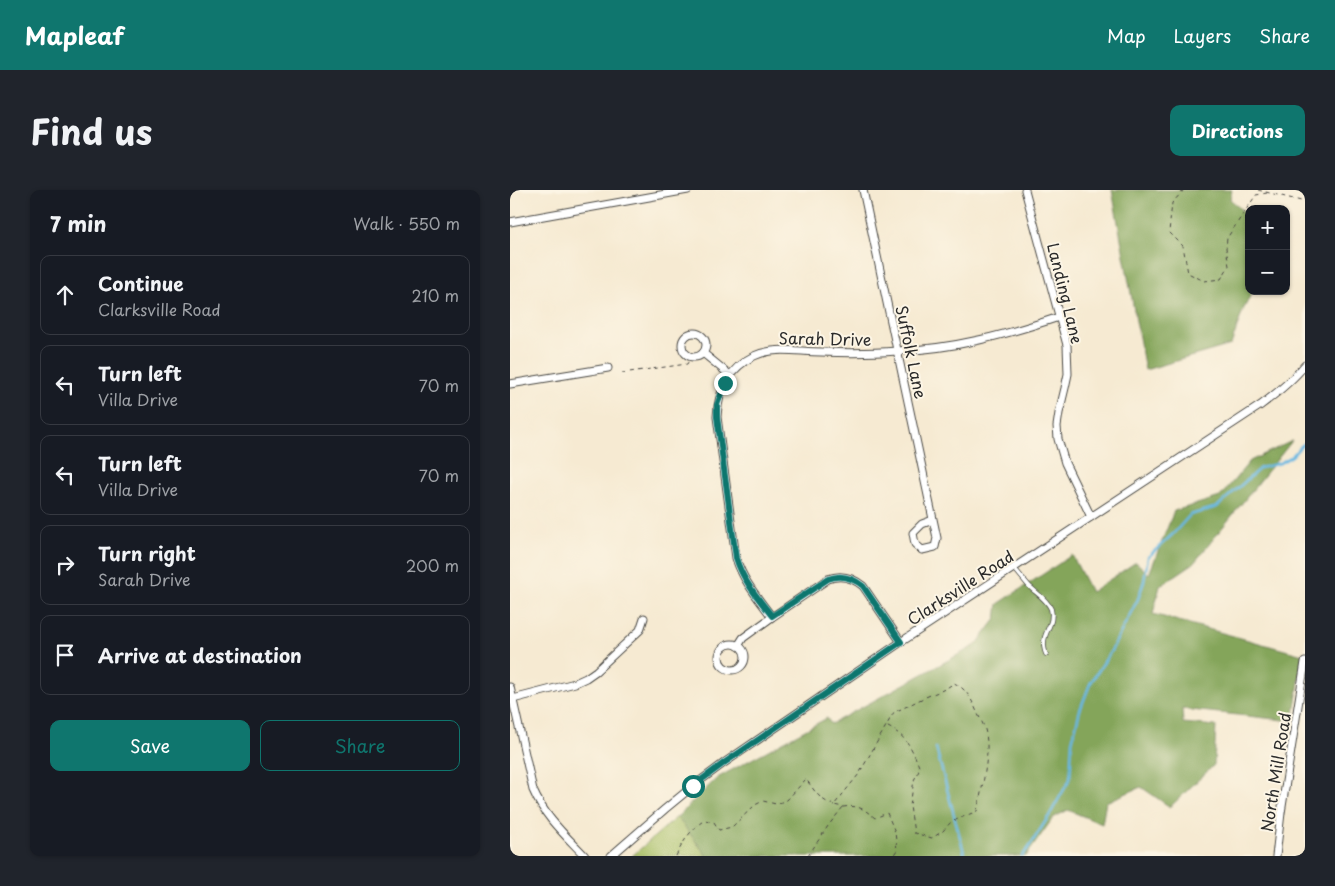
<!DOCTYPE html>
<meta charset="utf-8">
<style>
:root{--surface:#171b24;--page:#20242c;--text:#f1f3f6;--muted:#9ea1a6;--line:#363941;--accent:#0f766e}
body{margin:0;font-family:"Playpen Sans",sans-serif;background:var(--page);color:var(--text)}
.controls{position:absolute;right:15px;top:15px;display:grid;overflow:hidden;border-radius:10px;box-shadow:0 1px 4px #0004}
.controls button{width:45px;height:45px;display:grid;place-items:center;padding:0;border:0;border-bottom:1px solid var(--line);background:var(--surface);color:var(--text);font:25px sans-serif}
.stop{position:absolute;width:15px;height:15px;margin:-11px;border:4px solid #0f766e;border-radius:50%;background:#fff}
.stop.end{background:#0f766e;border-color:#fff;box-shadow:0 1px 5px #0008}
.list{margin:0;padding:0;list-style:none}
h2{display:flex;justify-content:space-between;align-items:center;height:65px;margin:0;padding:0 20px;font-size:21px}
h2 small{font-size:16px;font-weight:400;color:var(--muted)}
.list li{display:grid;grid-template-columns:32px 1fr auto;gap:15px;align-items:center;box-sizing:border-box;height:80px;margin:0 10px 10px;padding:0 10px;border:1px solid var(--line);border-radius:10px}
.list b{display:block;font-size:19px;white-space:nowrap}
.list p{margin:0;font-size:16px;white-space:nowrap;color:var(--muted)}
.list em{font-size:16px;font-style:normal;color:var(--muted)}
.actions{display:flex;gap:10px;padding:15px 20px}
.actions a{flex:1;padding:11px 0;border:1px solid var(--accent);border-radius:10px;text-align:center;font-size:18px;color:var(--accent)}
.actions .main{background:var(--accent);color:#fff}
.icon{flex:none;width:28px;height:28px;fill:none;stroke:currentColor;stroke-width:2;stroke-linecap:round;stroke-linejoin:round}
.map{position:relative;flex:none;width:795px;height:666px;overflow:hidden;border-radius:10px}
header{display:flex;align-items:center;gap:30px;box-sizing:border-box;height:70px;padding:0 25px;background:var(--accent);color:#fff}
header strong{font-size:24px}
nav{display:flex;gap:28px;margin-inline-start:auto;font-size:18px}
.intro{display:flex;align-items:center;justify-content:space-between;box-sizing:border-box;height:120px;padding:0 30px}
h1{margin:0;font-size:35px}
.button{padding:12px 22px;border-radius:10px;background:var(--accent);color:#fff;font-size:18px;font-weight:700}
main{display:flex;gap:30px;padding:0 30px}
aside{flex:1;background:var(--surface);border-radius:10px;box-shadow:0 1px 4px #0004}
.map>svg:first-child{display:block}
</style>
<header>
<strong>Mapleaf</strong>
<nav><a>Map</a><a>Layers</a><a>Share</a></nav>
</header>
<div class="intro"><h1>Find us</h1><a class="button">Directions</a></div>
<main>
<aside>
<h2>7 min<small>Walk · 550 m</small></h2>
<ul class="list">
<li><svg class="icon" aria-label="ahead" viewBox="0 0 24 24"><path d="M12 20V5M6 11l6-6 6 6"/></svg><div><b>Continue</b><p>Clarksville Road</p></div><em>210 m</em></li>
<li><svg class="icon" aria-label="left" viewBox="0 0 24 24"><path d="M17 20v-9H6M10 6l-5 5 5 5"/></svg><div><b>Turn left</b><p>Villa Drive</p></div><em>70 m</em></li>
<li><svg class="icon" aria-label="left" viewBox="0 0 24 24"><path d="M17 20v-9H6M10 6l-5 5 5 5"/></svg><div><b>Turn left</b><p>Villa Drive</p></div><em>70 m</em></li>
<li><svg class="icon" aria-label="right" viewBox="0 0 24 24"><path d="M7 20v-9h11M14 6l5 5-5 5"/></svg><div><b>Turn right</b><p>Sarah Drive</p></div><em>200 m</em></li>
<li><svg class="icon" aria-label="arrive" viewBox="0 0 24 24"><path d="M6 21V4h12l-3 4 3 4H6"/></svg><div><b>Arrive at destination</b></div></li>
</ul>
<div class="actions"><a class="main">Save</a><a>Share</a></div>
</aside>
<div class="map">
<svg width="795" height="666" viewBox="0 0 795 666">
<rect width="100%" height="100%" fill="#fcf5e5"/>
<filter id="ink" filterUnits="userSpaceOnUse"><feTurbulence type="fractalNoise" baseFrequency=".02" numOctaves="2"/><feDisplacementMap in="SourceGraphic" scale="10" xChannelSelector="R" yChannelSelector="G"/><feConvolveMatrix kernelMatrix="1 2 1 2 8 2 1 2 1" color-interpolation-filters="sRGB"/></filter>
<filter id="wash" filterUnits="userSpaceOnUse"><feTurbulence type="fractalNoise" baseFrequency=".0096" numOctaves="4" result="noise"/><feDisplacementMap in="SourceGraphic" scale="20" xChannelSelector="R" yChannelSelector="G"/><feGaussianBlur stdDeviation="1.12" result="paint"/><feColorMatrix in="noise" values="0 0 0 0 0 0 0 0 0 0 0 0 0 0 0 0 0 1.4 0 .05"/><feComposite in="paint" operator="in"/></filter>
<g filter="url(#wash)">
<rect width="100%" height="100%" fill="#f6ead2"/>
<!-- green -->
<polygon fill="#a6be64" stroke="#687448" points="167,627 197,666 122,666"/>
<!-- forest -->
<g fill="#84a55a" stroke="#586842">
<polygon points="602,0 722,0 720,9 739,27 739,101 743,101 733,120 721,155 635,180"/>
<polygon points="782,251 684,373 650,396 643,424 793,465 783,531 672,519 673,533 706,536 704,575 660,617 631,597 596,612 592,634 558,620 543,628 516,666 197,666 167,627 207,588 317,528 321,534 466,455 486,429 488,414 562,365 581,402 626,372 639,384 664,321 710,307 740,271"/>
</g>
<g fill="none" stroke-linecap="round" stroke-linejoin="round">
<!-- stream -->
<g stroke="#67b8e2" stroke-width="2.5">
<polyline points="426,558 455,666"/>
<polyline points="512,666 517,660 539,626 560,589 562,552 570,520 580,494 601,461 628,409 634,391 638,367 663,344 680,325 707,317 750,278 770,273 782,266 790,257 795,253"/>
</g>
</g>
</g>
<g filter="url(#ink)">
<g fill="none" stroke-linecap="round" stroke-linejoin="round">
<!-- service casing -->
<g stroke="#494844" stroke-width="5.5">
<path id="service" d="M504,378C509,384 514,390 519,396C526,403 537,409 541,419C546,436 528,444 536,464"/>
</g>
<!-- minor casing -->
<g stroke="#494844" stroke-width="9">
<g id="minor">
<polyline points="353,0 427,348 425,357 412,360 405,354 403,343 412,334 423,330"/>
<polyline points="515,0 557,155 558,184 555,198 549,223 547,236 548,249 555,273 581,327"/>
<polyline points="0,32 178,0"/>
<circle cx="184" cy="155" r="12"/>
<polyline points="193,163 220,185"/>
<polyline points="0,194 98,178"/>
<path d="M262,427C248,408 233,391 226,368L207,227C208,201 219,178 244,166C265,156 288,162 311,162C336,163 362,163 387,161C444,159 495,145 549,127"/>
<circle cx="222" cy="467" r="13"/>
<path d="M228,456L233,448L262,427L318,389C331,384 342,387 353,396L391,452"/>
<path d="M0,497L23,600C34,626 55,645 75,666"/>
<polyline points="3,509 65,493 76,488 86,481 130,440 134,428"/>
<path d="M101,666L155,619L183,596L214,573L391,452L751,215C767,203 782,191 795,175"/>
<polyline points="766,666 771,623 795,472"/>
</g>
</g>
<!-- path -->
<g stroke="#494844" stroke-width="1" stroke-dasharray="4 4" stroke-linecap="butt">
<polyline points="674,0 662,13 659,42 673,56 678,83 694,91 711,89 719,76 716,58 717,48 746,5 757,3"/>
<polyline points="748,0 795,12"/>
<polyline points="112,183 177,174 181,167"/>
<path d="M333,617C348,615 353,618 365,628L377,623L385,642L387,660L383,666"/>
<path d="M166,666C173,652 181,638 195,630L204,632L209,640L222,637L245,615L253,611L266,614L277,610L296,589C304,600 310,611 324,615"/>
<path d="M298,666L318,636L333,617L324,615L349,584L384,522C397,517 406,511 418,506C430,501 433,501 444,493C456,498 462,510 467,522C470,529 475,536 476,544C480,565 472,599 467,621L441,632L433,641L422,648L404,643L400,616L404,590L410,579C402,558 397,546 376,536"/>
</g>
<!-- service -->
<use href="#service" stroke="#fff" stroke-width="4"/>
<!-- minor -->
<use href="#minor" stroke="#fff" stroke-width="7"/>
</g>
</g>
<g fill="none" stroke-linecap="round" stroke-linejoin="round" filter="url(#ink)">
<!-- route -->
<path stroke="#0f766e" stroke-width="6" d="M183,596L214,573L391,452L353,396C342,387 331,384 318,389L262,426C248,408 233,391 226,368L207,227V215L215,193"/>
</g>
<g text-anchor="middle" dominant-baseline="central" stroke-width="4" stroke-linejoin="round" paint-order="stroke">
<!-- street labels -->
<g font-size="16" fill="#2b2b2b" stroke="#fcf5e5">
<text transform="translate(556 103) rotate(76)">Landing Lane</text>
<text transform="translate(315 148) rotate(1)">Sarah Drive</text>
<text transform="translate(402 162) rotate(78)">Suffolk Lane</text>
<text transform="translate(450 397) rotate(-33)">Clarksville Road</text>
<text transform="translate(765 582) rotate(-81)">North Mill Road</text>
</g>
</g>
</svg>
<div class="controls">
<button>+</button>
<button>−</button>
</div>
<div class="stop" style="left:183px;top:596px"></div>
<div class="stop end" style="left:215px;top:193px"></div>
</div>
</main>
